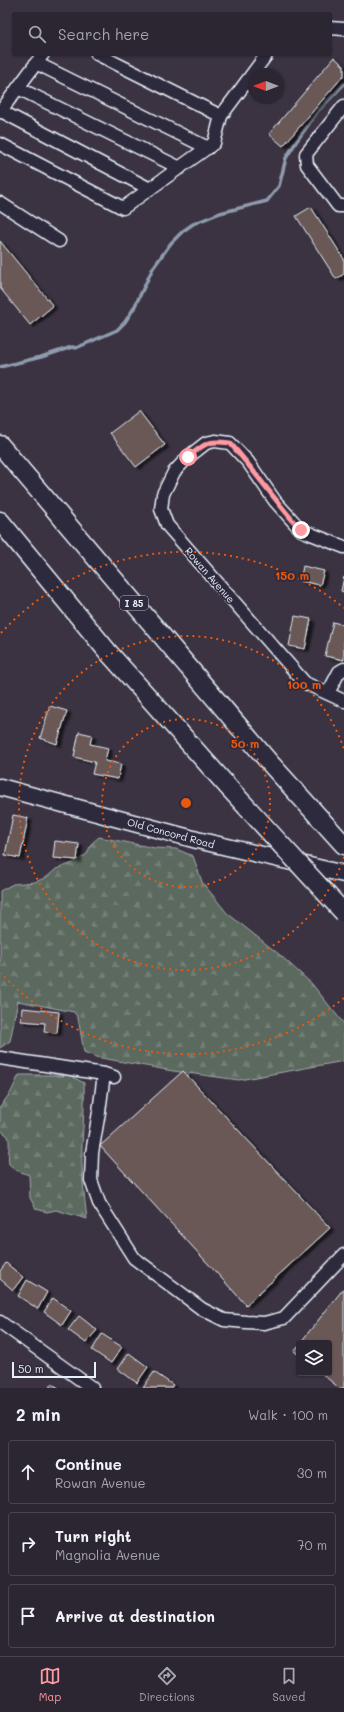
<!DOCTYPE html>
<meta charset="utf-8">
<style>
:root{--surface:#2c2632;--page:#342e3a;--text:#f1f3f6;--muted:#a6a5ac;--line:#48434d;--accent:#ff9aa2}
body{margin:0;font-family:Mali,sans-serif;background:var(--page);color:var(--text)}
.controls{position:absolute;right:12px;bottom:12px;display:grid;overflow:hidden;border-radius:4px;box-shadow:0 1px 3px #0004}
.controls button{width:36px;height:36px;display:grid;place-items:center;padding:0;border:0;border-bottom:1px solid var(--line);background:var(--surface);color:var(--text);font:20px sans-serif}
.compass{position:absolute;left:248px;top:68px;width:36px;height:36px;border-radius:50%;background:var(--surface);box-shadow:0 1px 3px #0004;rotate:270deg}
.scale{position:absolute;left:12px;bottom:10px;width:84px;box-sizing:border-box;padding-left:4px;border:2px solid #e8f1f8;border-top:0;font-size:11px;line-height:14px;white-space:nowrap;color:#e8f1f8;-webkit-text-stroke:3px #2f2a3d;paint-order:stroke}
.stop{position:absolute;width:12px;height:12px;margin:-9px;border:3px solid #ff9aa2;border-radius:50%;background:#fff}
.stop.end{background:#ff9aa2;border-color:#fff;box-shadow:0 1px 4px #0008}
.list{margin:0;padding:0;list-style:none}
h2{display:flex;justify-content:space-between;align-items:center;height:52px;margin:0;padding:0 16px;font-size:17px}
h2 small{font-size:13px;font-weight:400;color:var(--muted)}
.list li{display:grid;grid-template-columns:26px 1fr auto;gap:12px;align-items:center;box-sizing:border-box;height:64px;margin:0 8px 8px;padding:0 8px;border:1px solid var(--line);border-radius:4px}
.list b{display:block;font-size:15px;white-space:nowrap}
.list p{margin:0;font-size:13px;white-space:nowrap;color:var(--muted)}
.list em{font-size:13px;font-style:normal;color:var(--muted)}
.icon{flex:none;width:22px;height:22px;fill:none;stroke:currentColor;stroke-width:2;stroke-linecap:round;stroke-linejoin:round}
.map{position:relative;flex:none;width:344px;height:1388px;overflow:hidden}
.search{position:absolute;background:var(--surface);box-shadow:0 1px 3px #0004;left:12px;right:12px;top:12px;height:44px;display:flex;align-items:center;gap:10px;box-sizing:border-box;padding:0 14px;border-radius:4px;color:var(--muted);font-size:15px}
.sheet{height:268px;background:var(--surface)}
nav{display:flex;justify-content:space-around;align-items:center;box-sizing:border-box;height:56px;border-top:1px solid var(--line);background:var(--surface);font-size:11px;color:var(--muted)}
nav a{display:grid;justify-items:center;gap:2px}
nav .on{color:var(--accent)}
.map>svg:first-child{display:block}
</style>
<div class="map">
<svg width="344" height="1388" viewBox="0 0 344 1388">
<defs>
<pattern id="forest-firs" width="22" height="20" patternUnits="userSpaceOnUse"><rect width="22" height="20" fill="#5c695e"/><path d="M5 1l3.5 6h-7zM16 11l3.5 6h-7z" fill="#737f76"/></pattern>
<filter id="shadow"><feDropShadow dx="4" dy="2.5" stdDeviation="1" flood-color="#0009"/></filter>
</defs>
<rect width="100%" height="100%" fill="#3b3342"/>
<filter id="ink" filterUnits="userSpaceOnUse"><feTurbulence type="fractalNoise" baseFrequency=".025" numOctaves="2"/><feDisplacementMap in="SourceGraphic" scale="8" xChannelSelector="R" yChannelSelector="G"/><feConvolveMatrix kernelMatrix="1 2 1 2 8 2 1 2 1" color-interpolation-filters="sRGB"/></filter>
<g filter="url(#ink)">
<!-- forest -->
<g fill="url(#forest-firs)" stroke="#a2adab">
<polygon points="99,837 155,848 176,849 193,856 202,882 227,913 280,955 312,984 344,1024 344,1061 239,1080 173,1071 96,1057 84,1052 78,1018 74,1012 18,1001 10,1041 0,1048 0,891 13,884 35,882 47,877 56,869 73,863 87,854 91,844"/>
<path d="M19,1075H69L84,1083C85,1104 83,1124 82,1145C81,1170 84,1194 87,1219L56,1210L47,1212L36,1209L30,1198L29,1175L16,1170L9,1164C7,1154 11,1145 8,1136L0,1130V1107L11,1092Z"/>
</g>
<g fill="none" stroke-linecap="round" stroke-linejoin="round">
<!-- stream -->
<polyline stroke="#8f9caf" stroke-width="3.5" points="0,367 41,357 72,347 76,348 117,330 125,322 134,308 153,268 171,243 183,231 193,224 220,213 267,201 279,186 286,158 296,142 318,111 344,84"/>
</g>
<!-- building -->
<g fill="#695957" stroke="#e8f1f8" filter="url(#shadow)">
<polygon points="334,57 344,66 344,75 283,146 269,134"/>
<polygon points="311,207 344,259 344,274 336,279 296,216"/>
<polygon points="0,241 53,306 30,325 0,288"/>
<polygon points="139,411 165,445 136,467 110,433"/>
<polygon points="303,566 324,571 320,585 300,581"/>
<polygon points="344,577 344,592 341,591"/>
<polygon points="295,616 311,619 305,649 289,646"/>
<polygon points="333,622 344,625 344,660 325,656"/>
<polygon points="50,706 67,711 57,744 40,738"/>
<polygon points="79,732 92,735 90,744 108,748 105,761 121,764 118,779 92,774 95,762 74,757"/>
<polygon points="13,815 28,818 20,858 5,855"/>
<polygon points="55,841 79,844 77,860 53,858"/>
<polygon points="22,1008 59,1012 57,1033 44,1032 45,1023 21,1021"/>
<polygon points="183,1071 330,1228 246,1305 100,1146"/>
<polygon points="6,1263 23,1277 13,1290 0,1279 0,1271"/>
<polygon points="27,1280 47,1292 38,1309 18,1296"/>
<polygon points="344,1288 344,1388 339,1388 321,1373 329,1373 329,1343 300,1343"/>
<polygon points="53,1298 71,1311 62,1325 44,1312"/>
<polygon points="79,1316 97,1330 86,1343 68,1330"/>
<polygon points="102,1334 122,1347 111,1363 92,1350"/>
<polygon points="299,1345 299,1355 294,1351"/>
<polygon points="129,1353 148,1367 137,1383 118,1369"/>
<polygon points="154,1372 173,1385 171,1388 143,1388"/>
<polygon points="52,1384 59,1388 49,1388"/>
</g>
<g fill="none" stroke-linecap="round" stroke-linejoin="round">
<!-- minor casing -->
<g stroke="#e8f1f8" stroke-width="15">
<g id="minor">
<polyline points="330,28 344,29"/>
<polyline points="36,63 208,148"/>
<polyline points="18,88 180,168"/>
<polyline points="344,106 306,154 307,165 338,206 344,206"/>
<polyline points="1,111 150,189"/>
<polyline points="0,112 43,54"/>
<polyline points="221,116 267,54"/>
<polyline points="0,144 123,208 214,143 221,116 97,54"/>
<polyline points="0,203 59,241"/>
<polyline points="344,547 301,530 275,501 248,462 230,443 215,441 206,443 188,457 174,472 163,494 161,509 167,525 305,683 344,701"/>
<polyline points="328,693 339,672 344,669"/>
<polyline points="0,1058 104,1074 114,1077"/>
<polyline points="104,1074 99,1112 92,1153 91,1180 99,1203 134,1258 202,1309 224,1320 246,1322 264,1323 284,1318 344,1255"/>
<polyline points="0,1322 92,1388"/>
</g>
</g>
<!-- major casing -->
<g stroke="#e8f1f8" stroke-width="19">
<polyline id="major" points="0,787 197,840 344,874"/>
</g>
<!-- highway casing -->
<g stroke="#e8f1f8" stroke-width="21">
<g id="highway">
<polyline points="0,445 269,762 344,845"/>
<polyline points="0,521 108,652 230,789"/>
</g>
</g>
<!-- minor -->
<use href="#minor" stroke="#2f2a3d" stroke-width="12"/>
<!-- major -->
<use href="#major" stroke="#2f2a3d" stroke-width="16"/>
<!-- highway -->
<use href="#highway" stroke="#2f2a3d" stroke-width="18"/>
<!-- highway-bridge casing -->
<g stroke="#e8f1f8" stroke-width="21" stroke-linecap="butt">
<polyline id="highway-bridge" points="230,789 344,913"/>
</g>
<!-- highway-bridge -->
<use href="#highway-bridge" stroke="#2f2a3d" stroke-width="18"/>
</g>
</g>
<g fill="none" stroke-linecap="round" stroke-linejoin="round" filter="url(#ink)">
<!-- route -->
<path stroke="#ff9aa2" stroke-width="5" d="M188,457C206,443 207,440 230,443C255,471 276,502 301,530"/>
</g>
<!-- distance rings -->
<g fill="none" stroke="#e8590c" stroke-width="2" stroke-dasharray="2 4">
<circle cx="186" cy="803" r="84"/>
<path d="M344 857A167 167 0 1 1 344 749"/>
<path d="M344 998A251 251 0 0 1 1 973M1 633A251 251 0 0 1 344 608"/>
</g>
<g text-anchor="middle" dominant-baseline="central" stroke-width="3.5" stroke-linejoin="round" paint-order="stroke">
<!-- shield labels -->
<rect fill="#2f2a3d" stroke="#b0b5c0" stroke-width="1" x="120" y="596" width="28" height="14" rx="3"/>
<g font-size="9" font-weight="bold" fill="#e8f1f8">
<text x="134" y="603">I 85</text>
</g>
<!-- street labels -->
<g font-size="10" fill="#e8f1f8" stroke="#2f2a3d">
<text transform="translate(210 575) rotate(49)">Rowan Avenue</text>
<text transform="translate(171 833) rotate(15)">Old Concord Road</text>
</g>
</g>
<circle cx="186" cy="803" r="6" fill="#e8590c" stroke="#2f2a3d" stroke-width="2"/>
<g font-size="12" text-anchor="middle" font-weight="bold" fill="#e8590c" stroke="#2f2a3d" stroke-width="3.5" stroke-linejoin="round" paint-order="stroke">
<text x="292" y="580">150 m</text>
<text x="304" y="689">100 m</text>
<text x="245" y="748">50 m</text>
</g>
</svg>
<div class="controls">
<button><svg class="icon" aria-label="layers" viewBox="0 0 24 24"><path d="M12 4l9 5-9 5-9-5zM3 14l9 5 9-5"/></svg></button>
</div>
<svg class="compass" viewBox="-18 -18 36 36"><path d="M0-13l5 13h-10z" fill="#e53935"/><path d="M0 13l5-13h-10z" fill="#a6a5ac"/></svg>
<div class="scale">50 m</div>
<div class="stop" style="left:188px;top:457px"></div>
<div class="stop end" style="left:301px;top:530px"></div>
<div class="search"><svg class="icon" aria-label="search" viewBox="0 0 24 24"><circle cx="10" cy="10" r="6"/><path d="M15 15l6 6"/></svg>Search here</div>
</div>
<section class="sheet">
<h2>2 min<small>Walk · 100 m</small></h2>
<ul class="list">
<li><svg class="icon" aria-label="ahead" viewBox="0 0 24 24"><path d="M12 20V5M6 11l6-6 6 6"/></svg><div><b>Continue</b><p>Rowan Avenue</p></div><em>30 m</em></li>
<li><svg class="icon" aria-label="right" viewBox="0 0 24 24"><path d="M7 20v-9h11M14 6l5 5-5 5"/></svg><div><b>Turn right</b><p>Magnolia Avenue</p></div><em>70 m</em></li>
<li><svg class="icon" aria-label="arrive" viewBox="0 0 24 24"><path d="M6 21V4h12l-3 4 3 4H6"/></svg><div><b>Arrive at destination</b></div></li>
</ul>
</section>
<nav>
<a class="on"><svg class="icon" aria-label="map" viewBox="0 0 24 24"><path d="M3 6l6-2 6 2 6-2v14l-6 2-6-2-6 2zM9 4v14M15 6v14"/></svg>Map</a>
<a><svg class="icon" aria-label="directions" viewBox="0 0 24 24"><path d="M12 3l9 9-9 9-9-9zM9 14v-3h6M13 9l2 2-2 2"/></svg>Directions</a>
<a><svg class="icon" aria-label="saved" viewBox="0 0 24 24"><path d="M7 4h10v16l-5-4-5 4z"/></svg>Saved</a>
</nav>
